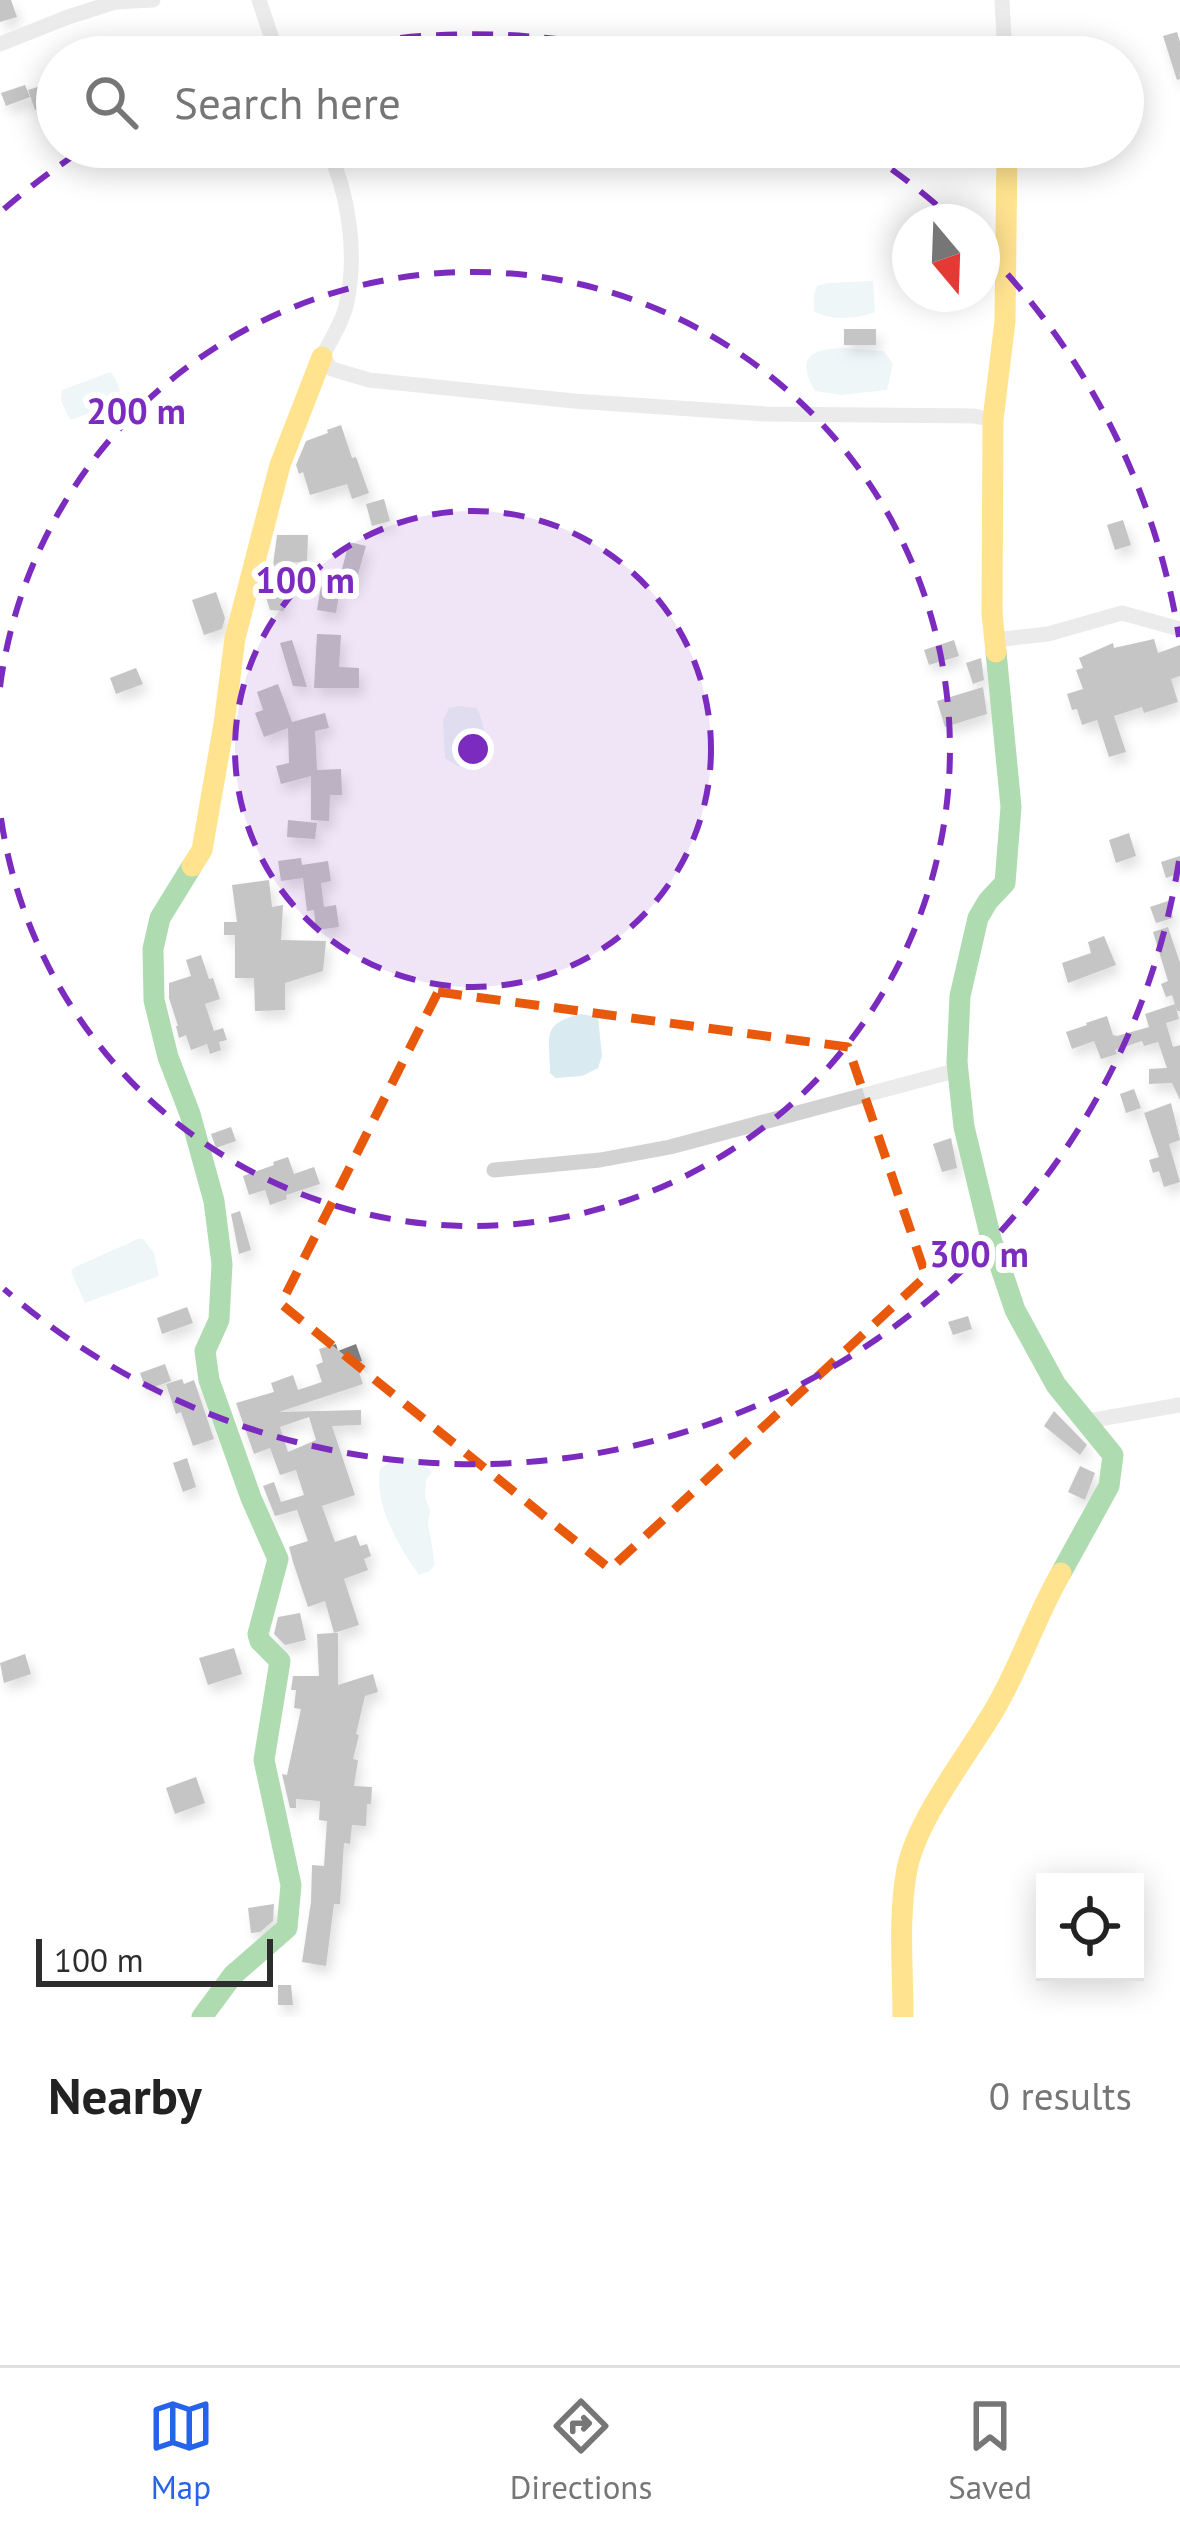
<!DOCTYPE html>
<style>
:root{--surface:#fff;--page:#f2f2f2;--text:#222;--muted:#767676;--line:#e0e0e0;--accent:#2563eb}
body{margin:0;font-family:"PT Sans",sans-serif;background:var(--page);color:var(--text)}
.controls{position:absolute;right:36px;bottom:36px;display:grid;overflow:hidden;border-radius:0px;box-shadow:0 6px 30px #0003}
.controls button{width:108px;height:108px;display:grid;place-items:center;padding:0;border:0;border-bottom:3px solid var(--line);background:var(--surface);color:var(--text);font:60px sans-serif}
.compass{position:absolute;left:892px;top:204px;width:108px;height:108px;border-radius:50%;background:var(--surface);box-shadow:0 6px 30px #0003;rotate:161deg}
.scale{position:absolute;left:36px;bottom:30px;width:237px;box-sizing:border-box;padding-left:12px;border:6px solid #2d2d2d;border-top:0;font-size:33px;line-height:42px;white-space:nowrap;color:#2d2d2d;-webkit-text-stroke:9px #fff;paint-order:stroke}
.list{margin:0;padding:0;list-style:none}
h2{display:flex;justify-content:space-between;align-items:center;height:156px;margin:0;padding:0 48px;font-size:51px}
h2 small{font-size:39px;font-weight:400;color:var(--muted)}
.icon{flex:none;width:66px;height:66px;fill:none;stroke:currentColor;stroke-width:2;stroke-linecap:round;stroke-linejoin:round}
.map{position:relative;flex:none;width:1180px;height:2017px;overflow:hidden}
.search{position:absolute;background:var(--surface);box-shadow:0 6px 30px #0003;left:36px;right:36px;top:36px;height:132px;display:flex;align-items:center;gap:30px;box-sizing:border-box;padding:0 42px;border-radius:66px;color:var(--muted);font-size:45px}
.sheet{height:348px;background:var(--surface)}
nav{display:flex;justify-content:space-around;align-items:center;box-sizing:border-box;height:168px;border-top:3px solid var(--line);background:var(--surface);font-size:33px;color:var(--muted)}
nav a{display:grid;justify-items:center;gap:6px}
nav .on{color:var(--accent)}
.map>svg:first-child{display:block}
</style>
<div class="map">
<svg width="1180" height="2017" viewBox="0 0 1180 2017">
<defs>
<filter id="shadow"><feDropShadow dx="4.5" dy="8" stdDeviation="6" flood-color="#0004"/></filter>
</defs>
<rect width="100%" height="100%" fill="#fff"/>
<!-- water -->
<g fill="#d9eaf0">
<path d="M873,281L875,312C859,319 828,321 814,311V294L817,286L827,283Z"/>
<path d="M844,348L884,351L893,364L887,390L841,395L815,391C795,356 812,349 844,348Z"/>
<path d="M110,372C117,378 122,394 120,402L70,420L61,401L62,390Z"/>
<path d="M460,706L477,708C488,735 491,758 457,766L445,758L443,720L449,708Z"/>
<path d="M581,1014L598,1017L602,1056L598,1068L582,1076L556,1078L550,1073C550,1037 540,1024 581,1014Z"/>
<polygon points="138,1239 143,1239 154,1253 159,1276 85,1303 71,1272 73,1268"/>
<path d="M406,1458L419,1460L432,1472L426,1480L425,1496L430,1511L428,1523L435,1564L430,1571L419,1575C398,1545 374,1505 380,1469L391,1461Z"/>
</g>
<!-- building -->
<g fill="#7e7e7e" fill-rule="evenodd" filter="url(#shadow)">
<polygon points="0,0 11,0 17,17 0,22"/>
<polygon points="1177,32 1180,42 1180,79 1177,80 1163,36"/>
<polygon points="25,85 30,97 6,106 1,93"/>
<polygon points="41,86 48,105 35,110 28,90"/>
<rect x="844" y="329" width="32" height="16"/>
<polygon points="341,425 352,458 356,457 369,493 352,499 347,484 310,495 303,472 299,474 296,465 306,441 328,433 327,430"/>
<polygon points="384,499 390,521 372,526 366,504"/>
<polygon points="1123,520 1131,545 1115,550 1107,525"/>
<polygon points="277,535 308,535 307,562 293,562 289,587 286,587 284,611 270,610 263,588 270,565 273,565"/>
<polygon points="349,542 366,546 354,588 338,585"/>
<polygon points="321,586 340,589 336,613 317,610"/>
<polygon points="216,592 225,618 222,629 204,635 192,600"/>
<polygon points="317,634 341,635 339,667 359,668 359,688 314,688"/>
<polygon points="1154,639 1158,653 1180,645 1180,676 1171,679 1178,702 1144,713 1142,707 1114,716 1126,752 1109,757 1097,720 1082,725 1077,709 1072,710 1067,694 1083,689 1076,670 1083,668 1079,658 1113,643 1114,648"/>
<polygon points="292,640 307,687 293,686 280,643"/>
<polygon points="954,640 959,656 929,665 924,650"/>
<polygon points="981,658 984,680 973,684 966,663"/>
<polygon points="136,668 143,684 116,694 110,678"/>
<polygon points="278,684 292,722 325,713 329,728 315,731 317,770 341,769 342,795 330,795 329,821 311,820 311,776 281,784 276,766 289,763 288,728 264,737 255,713 263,710 257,692"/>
<polygon points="983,687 987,714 945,727 937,701"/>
<polygon points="288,820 317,823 315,839 287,837"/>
<polygon points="1129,833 1136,856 1116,863 1109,840"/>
<polygon points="1180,856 1180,873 1166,878 1161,862"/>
<polygon points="301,858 302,865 328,861 331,881 321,883 324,907 336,905 339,927 316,930 314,910 307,911 303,878 281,881 278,861"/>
<polygon points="269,880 272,907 283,905 281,940 326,941 323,971 285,983 285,1010 255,1011 254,978 235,978 235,935 224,935 224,922 237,922 232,885"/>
<polygon points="1168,901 1173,918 1156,923 1150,907"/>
<polygon points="1168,927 1180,963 1180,1011 1177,1011 1172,995 1166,997 1161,984 1168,981 1153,932"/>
<polygon points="1104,936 1116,965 1068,983 1062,963 1091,953 1088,942"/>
<polygon points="201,955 209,979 213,978 220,999 205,1004 214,1031 223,1028 227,1040 219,1042 221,1050 210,1054 207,1044 191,1050 186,1035 179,1038 176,1026 178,1026 169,998 169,983 191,976 186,960"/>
<polygon points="1175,1004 1179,1019 1166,1023 1173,1047 1180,1045 1180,1100 1172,1083 1149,1084 1149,1069 1167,1068 1158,1042 1144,1046 1142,1041 1115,1050 1117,1054 1101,1059 1094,1041 1072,1049 1066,1032 1087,1025 1086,1023 1107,1016 1113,1035 1117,1036 1149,1027 1145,1014"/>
<polygon points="1134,1089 1141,1108 1126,1113 1120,1094"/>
<polygon points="1171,1103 1180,1140 1169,1144 1180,1182 1164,1187 1159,1171 1153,1173 1149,1160 1159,1157 1144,1113"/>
<polygon points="231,1127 236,1141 216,1148 211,1134"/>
<polygon points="951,1138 957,1168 942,1172 933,1144"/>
<polygon points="288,1157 294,1174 314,1167 320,1184 286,1195 287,1199 270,1205 265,1190 249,1195 243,1176 274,1165 273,1162"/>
<polygon points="240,1211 251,1250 239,1254 231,1214"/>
<polygon points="187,1307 193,1323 162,1334 157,1318"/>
<polygon points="968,1316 972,1329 953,1335 948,1322"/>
<path d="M336,1344L338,1351L356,1344L362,1361L356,1363L363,1384L279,1412L361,1410V1425L332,1426L355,1495L322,1506L335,1542L356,1535L360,1546L367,1544L371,1556L364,1559L368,1570L344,1579L359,1625L334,1633H338V1685L373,1674L378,1692L365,1696L356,1734L359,1735L353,1759L358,1760L354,1786L372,1787L371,1804H367L366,1826L352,1825L350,1844L344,1843L340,1904H334L326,1966L302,1962L311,1902L312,1865L324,1866L327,1821L319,1820L320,1801L296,1799V1808H290L282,1774L287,1775L301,1709L294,1708L296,1690H291L293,1676H319L317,1634L334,1633L325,1601L308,1607L293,1562L289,1547L308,1541L297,1510L275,1516L263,1486L274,1482L281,1502L304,1495L296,1470L280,1475L270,1448L254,1454L236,1403L274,1392L271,1383L293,1375L298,1390L322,1382L316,1365L323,1362L319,1349ZM309,1417L316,1440L288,1452L280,1427Z"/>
<polygon points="165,1364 171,1381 146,1390 140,1373"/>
<polygon points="182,1379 184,1384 194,1380 214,1439 193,1446 181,1412 176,1414 166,1384"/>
<polygon points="1054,1411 1087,1445 1080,1455 1044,1426"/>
<polygon points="187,1458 196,1487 183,1492 173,1463"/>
<polygon points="1080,1466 1095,1473 1085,1500 1068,1492"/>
<polygon points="300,1613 306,1640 285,1645 274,1634 278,1617"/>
<polygon points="234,1648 242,1674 208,1685 199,1658"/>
<polygon points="25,1654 31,1674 4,1683 0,1663"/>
<polygon points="196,1777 205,1803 175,1814 166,1788"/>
<polygon points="274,1904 273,1921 260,1932 251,1933 248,1908"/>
<polygon points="278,1985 291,1985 293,2005 278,2005"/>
</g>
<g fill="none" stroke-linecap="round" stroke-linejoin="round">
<!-- street -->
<g stroke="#d2d2d2" stroke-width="15">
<polyline points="259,0 278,57"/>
<polyline points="1002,0 1005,57"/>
<polyline points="0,44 68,17 115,2 153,0"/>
<path d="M327,147C349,194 358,255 346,306C342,323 330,341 322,357L332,369L369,380L574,401L766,414L974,416L993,420"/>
<polyline points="994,640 1048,634 1122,613 1180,629"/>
<polyline points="494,1170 600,1160 670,1147 958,1070"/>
<polyline points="1088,1421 1180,1405"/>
</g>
<!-- fast -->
<g stroke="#4caf50" stroke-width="21">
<polyline points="996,652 1011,807 1005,883 988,901 978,918 960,996 957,1062 964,1127 991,1239 1015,1310 1056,1385 1113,1455 1109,1486 1061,1573"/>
<polyline points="192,866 160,918 153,949 154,1000 168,1057 190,1114 214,1201 222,1264 219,1320 205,1351 209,1380 251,1498 278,1559 258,1634 260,1641 280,1661 264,1760 291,1885 287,1928 233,1975 202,2017"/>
</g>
<!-- slow -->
<g stroke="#ffc107" stroke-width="21">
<polyline points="996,652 992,613 993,420 1005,321 1007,147"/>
<polyline points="192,866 202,850 224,724 235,638 280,465 322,357"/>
<path d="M903,2017C903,1968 898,1917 907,1869C918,1816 969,1754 996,1707C1021,1664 1036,1616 1061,1573"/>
</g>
</g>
<!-- marked area -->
<path d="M0 0H1180V2017H0ZM438,992L848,1047L926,1276L610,1569L281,1304Z" fill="#fff" fill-opacity=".55" fill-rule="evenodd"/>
<path fill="none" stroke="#e8590c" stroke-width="9" stroke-dasharray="24 15" stroke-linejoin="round" d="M438,992L848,1047L926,1276L610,1569L281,1304Z"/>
<!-- distance rings -->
<circle cx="473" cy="749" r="238" fill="#7b2cbf" fill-opacity=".12"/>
<g fill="none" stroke="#7b2cbf" stroke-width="6" stroke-dasharray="21 15">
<circle cx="473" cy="749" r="238"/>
<path d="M0 687A477 477 0 1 1 0 811"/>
<path d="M1179 861A715 715 0 0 1 4 1289M4 209A715 715 0 0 1 84 149M294 57A715 715 0 0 1 652 57M862 149A715 715 0 0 1 956 222M983 248A715 715 0 0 1 1179 637"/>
</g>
<circle cx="473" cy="749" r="18" fill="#7b2cbf" stroke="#fff" stroke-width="6"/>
<g font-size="36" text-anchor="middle" font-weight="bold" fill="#7b2cbf" stroke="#fff" stroke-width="12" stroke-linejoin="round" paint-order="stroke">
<text x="136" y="424">200 m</text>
<text x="305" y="593">100 m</text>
<text x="979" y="1267">300 m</text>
</g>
</svg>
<div class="controls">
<button><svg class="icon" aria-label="locate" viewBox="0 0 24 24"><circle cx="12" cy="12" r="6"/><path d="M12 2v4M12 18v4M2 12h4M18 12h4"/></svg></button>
</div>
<svg class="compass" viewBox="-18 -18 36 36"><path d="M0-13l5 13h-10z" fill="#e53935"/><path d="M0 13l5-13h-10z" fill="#767676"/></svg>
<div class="scale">100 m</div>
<div class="search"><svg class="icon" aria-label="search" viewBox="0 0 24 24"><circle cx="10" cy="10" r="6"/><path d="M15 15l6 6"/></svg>Search here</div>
</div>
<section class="sheet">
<h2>Nearby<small>0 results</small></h2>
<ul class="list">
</ul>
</section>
<nav>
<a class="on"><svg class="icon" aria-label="map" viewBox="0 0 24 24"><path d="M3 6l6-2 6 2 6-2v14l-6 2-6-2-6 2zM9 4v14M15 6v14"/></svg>Map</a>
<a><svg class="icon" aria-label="directions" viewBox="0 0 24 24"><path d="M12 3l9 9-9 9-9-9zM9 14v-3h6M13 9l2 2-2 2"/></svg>Directions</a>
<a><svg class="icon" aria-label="saved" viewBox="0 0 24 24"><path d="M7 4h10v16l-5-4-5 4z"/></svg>Saved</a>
</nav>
